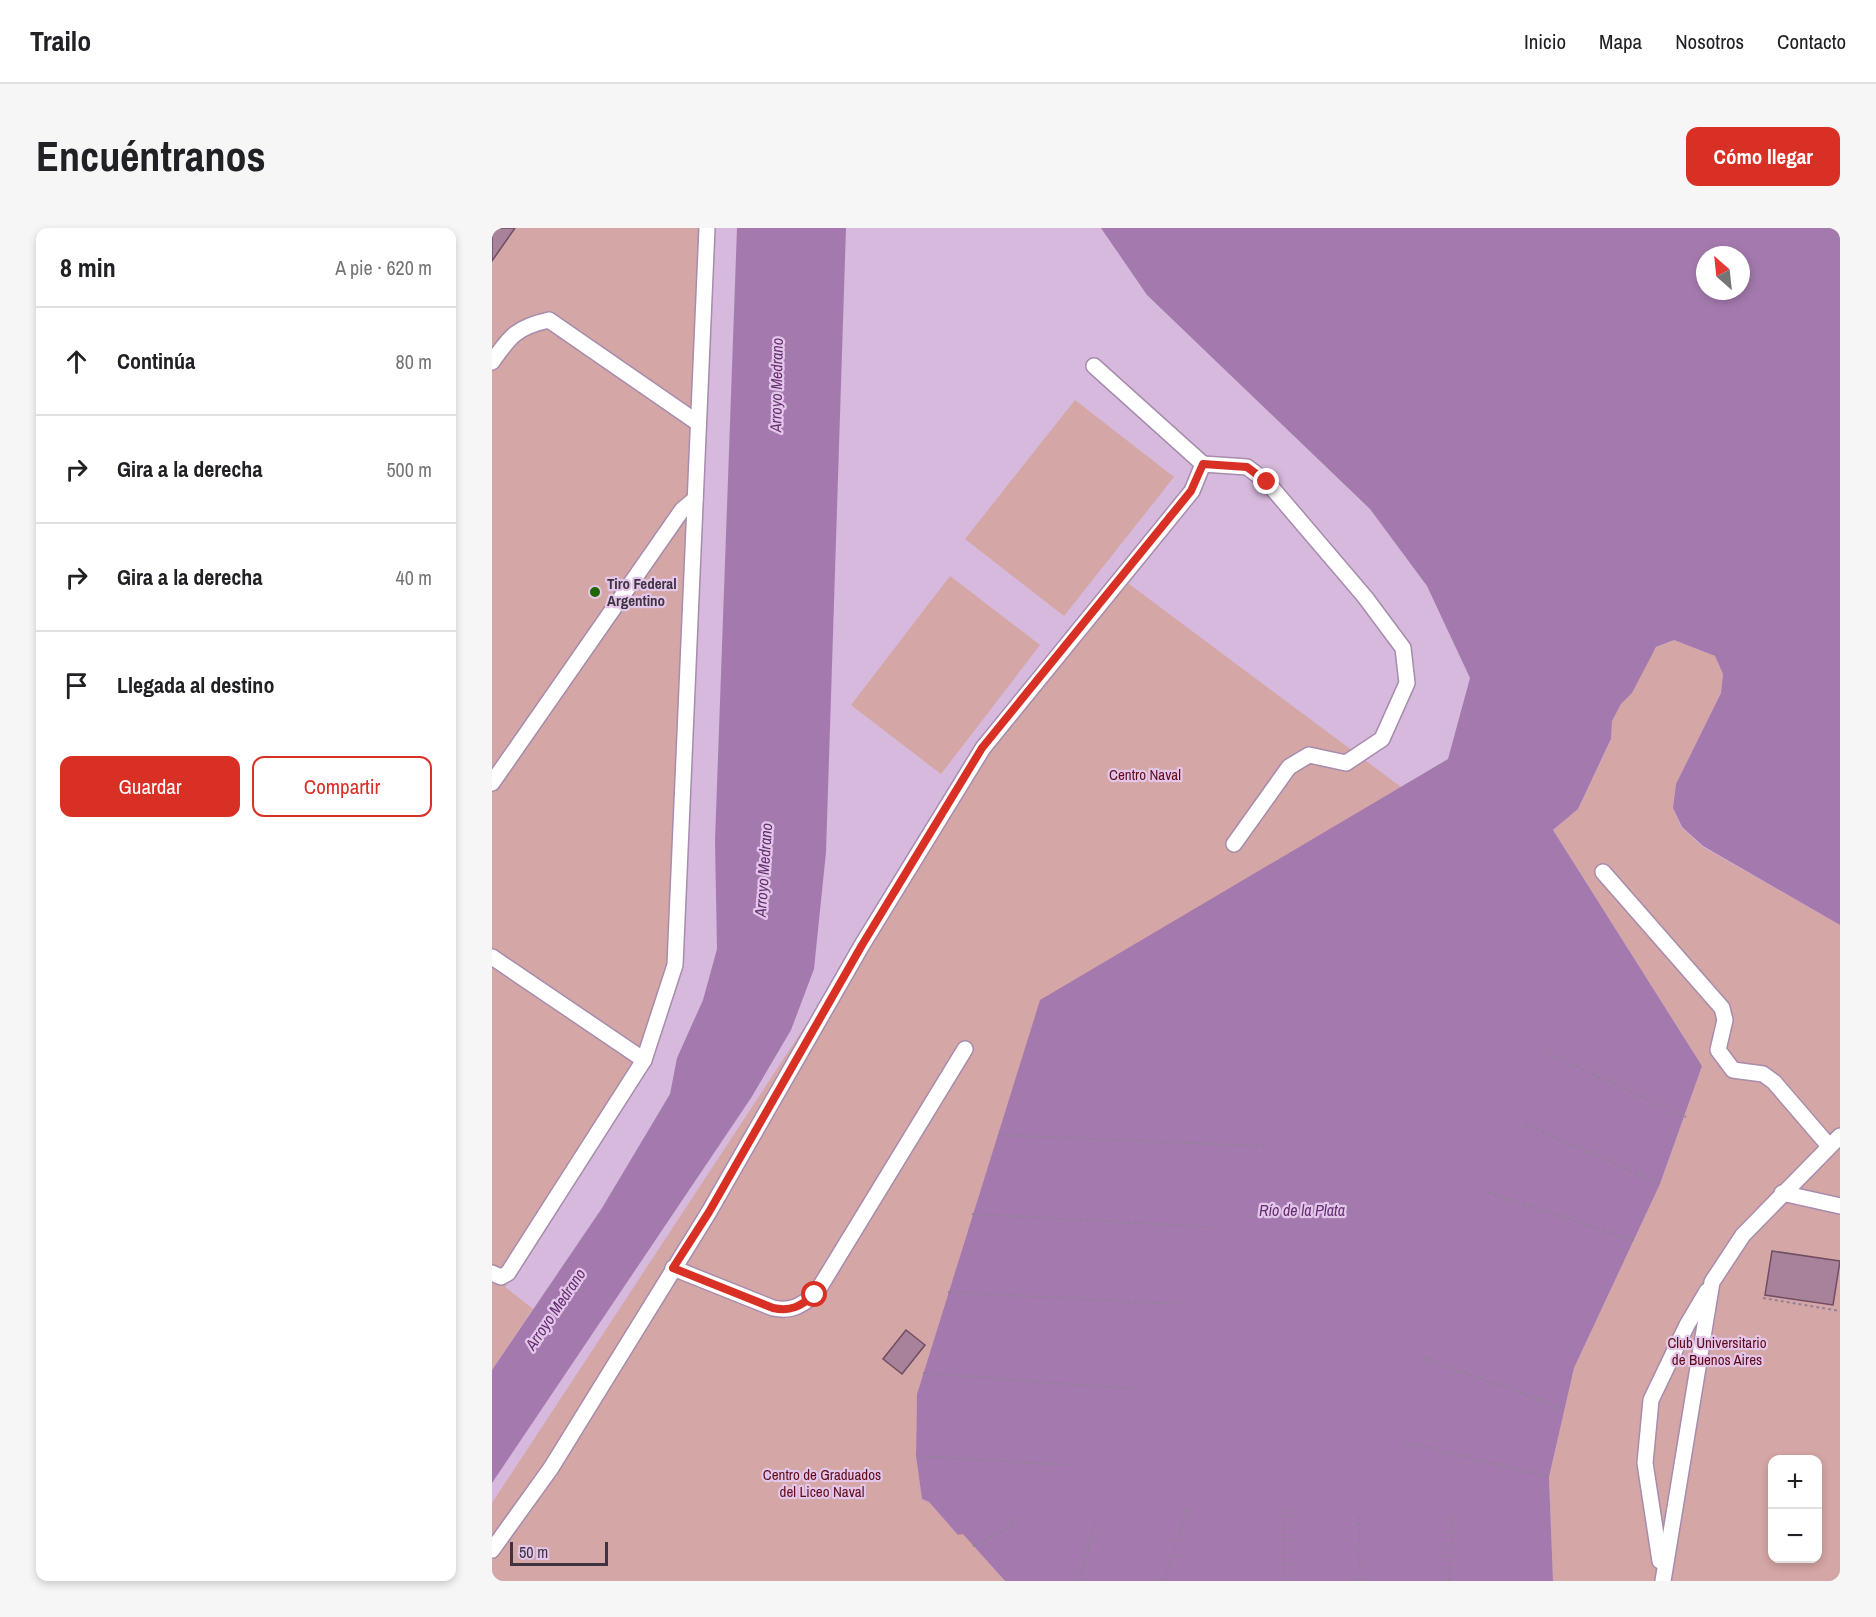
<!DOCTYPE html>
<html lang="es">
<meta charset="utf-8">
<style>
:root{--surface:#fff;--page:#f6f6f6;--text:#202124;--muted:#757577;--line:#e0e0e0;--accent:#d93025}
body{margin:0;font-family:"Archivo Narrow",sans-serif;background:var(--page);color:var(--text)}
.controls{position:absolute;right:18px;bottom:18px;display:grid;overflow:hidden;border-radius:12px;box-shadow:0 3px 9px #0003}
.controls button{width:54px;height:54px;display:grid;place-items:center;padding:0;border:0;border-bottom:2px solid var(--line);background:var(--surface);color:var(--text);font:30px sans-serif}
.compass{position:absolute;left:1204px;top:18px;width:54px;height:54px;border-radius:50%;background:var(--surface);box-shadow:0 3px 9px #0003;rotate:333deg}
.scale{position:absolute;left:18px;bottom:15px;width:98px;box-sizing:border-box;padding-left:6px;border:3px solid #3f3341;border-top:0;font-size:16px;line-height:21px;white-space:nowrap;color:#3f3341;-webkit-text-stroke:4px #e3c6e9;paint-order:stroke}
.stop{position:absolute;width:18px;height:18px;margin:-14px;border:4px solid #d93025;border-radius:50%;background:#fff}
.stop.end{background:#d93025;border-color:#fff;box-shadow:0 2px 6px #0008}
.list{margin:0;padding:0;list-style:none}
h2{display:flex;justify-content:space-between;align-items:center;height:78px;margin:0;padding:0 24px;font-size:26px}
h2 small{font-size:20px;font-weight:400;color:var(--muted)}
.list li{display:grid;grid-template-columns:39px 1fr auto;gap:18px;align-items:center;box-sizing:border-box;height:108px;padding:0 24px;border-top:2px solid var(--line)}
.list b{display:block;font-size:22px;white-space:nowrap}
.list em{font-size:20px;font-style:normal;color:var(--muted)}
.actions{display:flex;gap:12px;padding:18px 24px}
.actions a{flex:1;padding:14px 0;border:2px solid var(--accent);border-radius:12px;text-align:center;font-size:21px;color:var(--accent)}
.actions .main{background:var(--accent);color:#fff}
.icon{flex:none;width:33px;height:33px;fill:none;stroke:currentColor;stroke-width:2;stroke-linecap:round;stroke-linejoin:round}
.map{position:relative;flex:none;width:1348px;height:1353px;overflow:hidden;border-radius:12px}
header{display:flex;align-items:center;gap:36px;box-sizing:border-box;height:84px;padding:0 30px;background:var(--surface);border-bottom:2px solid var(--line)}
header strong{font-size:28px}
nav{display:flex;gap:33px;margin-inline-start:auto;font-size:21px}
.intro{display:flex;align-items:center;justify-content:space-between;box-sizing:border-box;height:144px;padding:0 36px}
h1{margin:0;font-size:42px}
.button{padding:15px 27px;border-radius:12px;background:var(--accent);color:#fff;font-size:21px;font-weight:700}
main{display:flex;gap:36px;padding:0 36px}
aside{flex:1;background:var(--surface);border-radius:12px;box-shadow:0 3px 9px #0003}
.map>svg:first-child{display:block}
</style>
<header>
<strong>Trailo</strong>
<nav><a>Inicio</a><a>Mapa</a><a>Nosotros</a><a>Contacto</a></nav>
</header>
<div class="intro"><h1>Encuéntranos</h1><a class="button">Cómo llegar</a></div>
<main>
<aside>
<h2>8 min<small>A pie · 620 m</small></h2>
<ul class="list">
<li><svg class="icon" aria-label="ahead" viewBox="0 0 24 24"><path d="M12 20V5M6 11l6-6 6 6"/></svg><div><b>Continúa</b></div><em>80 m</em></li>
<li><svg class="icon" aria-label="right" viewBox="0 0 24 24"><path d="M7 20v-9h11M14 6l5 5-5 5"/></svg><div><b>Gira a la derecha</b></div><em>500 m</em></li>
<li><svg class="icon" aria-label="right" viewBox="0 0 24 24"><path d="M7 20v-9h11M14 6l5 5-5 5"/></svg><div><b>Gira a la derecha</b></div><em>40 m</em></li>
<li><svg class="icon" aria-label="arrive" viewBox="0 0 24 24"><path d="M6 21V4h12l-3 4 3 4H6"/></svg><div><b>Llegada al destino</b></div></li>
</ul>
<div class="actions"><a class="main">Guardar</a><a>Compartir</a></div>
</aside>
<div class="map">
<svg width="1348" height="1353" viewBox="0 0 1348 1353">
<rect width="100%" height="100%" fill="#d6b9dc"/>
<!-- green -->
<g fill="#d4a6a5" fill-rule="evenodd">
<polygon points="0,0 221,0 191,729 152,844 13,1059 41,1081 0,1142"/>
<polygon points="583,172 682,249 572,388 473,311"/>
<polygon points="625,347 909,559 548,773 425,1166 424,1228 430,1271 437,1274 466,1307 471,1305 513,1353 0,1353 0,1275 495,521"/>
<polygon points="458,348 548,417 449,546 359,477"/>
<path d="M1182,412L1223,428L1231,446L1229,465L1184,556L1181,580L1189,599L1211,619L1348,697V1353H1061L1057,1249L1082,1140L1168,956L1210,838L1061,602L1086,581L1119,512L1120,493L1129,476L1140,465L1158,428L1165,419ZM1280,1232H1326V1330H1280Z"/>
</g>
<!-- water -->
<g fill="#a47aae" fill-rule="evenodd">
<polygon points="245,0 354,0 334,624 322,741 299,802 259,870 0,1255 0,1142 110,980 178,866 185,830 211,772 225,721 223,613"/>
<path d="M609,0H1348V697L1211,618L1190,599L1181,580L1184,556L1229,465L1231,446L1223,428L1182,412L1164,419L1140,465L1129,476L1120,493L1119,511L1086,581L1061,602L1210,838L1168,956L1082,1140L1057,1249L1061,1353H513L471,1306L466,1307L437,1274L430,1271L424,1228L425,1166L548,772L956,531L978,450L935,358L878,281L655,67ZM1213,27H1249V63H1213Z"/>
</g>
<!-- building -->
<g fill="#a8829a" stroke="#6f4d63" stroke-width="1.5">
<polygon points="0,0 23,0 0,33"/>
<polygon points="1280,1023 1348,1033 1341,1077 1273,1067"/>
<polygon points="414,1102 433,1117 410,1146 391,1131"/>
</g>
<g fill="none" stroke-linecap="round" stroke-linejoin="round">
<!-- minor casing -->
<g stroke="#a78cad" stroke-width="18">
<g id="minor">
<path d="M0,134C18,108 25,99 57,92L206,195"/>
<polyline points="711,236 755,239 775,254 873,369 911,420 915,455 890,511 854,535 817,527 797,539 742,616"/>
<polyline points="0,555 190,282 203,271"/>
<polyline points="1111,644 1230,780 1233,792 1226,822 1241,842 1271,846 1282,854 1337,918"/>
<polyline points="0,729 152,832"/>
<polyline points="1290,965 1348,978"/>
<path d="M181,1040L281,1080C299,1084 308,1078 323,1067L473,821"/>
<polyline points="0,1045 9,1049 16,1045 152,832 183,737 215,0"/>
<polyline points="0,1322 59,1240 217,984 370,717 491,520 700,263 711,236 602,138"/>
<polyline points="1168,1333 1153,1235 1159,1172 1195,1097 1215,1063"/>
<polyline points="1171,1353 1220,1054 1251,1007 1348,908"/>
</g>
</g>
<!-- path -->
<g stroke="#95809a" stroke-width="2" stroke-dasharray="3 3" stroke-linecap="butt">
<polyline points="1051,823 1194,889"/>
<polyline points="1033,896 1168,956"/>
<polyline points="506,907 773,918"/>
<polyline points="996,965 1142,1012"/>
<polyline points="480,986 719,999"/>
<polyline points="456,1064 683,1076"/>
<polyline points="1271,1070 1348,1083"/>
<polyline points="932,1130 1073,1181"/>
<polyline points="431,1145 642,1161"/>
<polyline points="914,1214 1057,1249"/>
<polyline points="424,1228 575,1237"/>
<polyline points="791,1281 792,1353"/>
<polyline points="867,1289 868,1353"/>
<polyline points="481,1318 520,1297 517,1289"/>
<polyline points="588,1353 604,1291"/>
<polyline points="673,1353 695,1280"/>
<polyline points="957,1353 960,1287"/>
</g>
<!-- minor -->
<use href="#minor" stroke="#fff" stroke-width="15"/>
</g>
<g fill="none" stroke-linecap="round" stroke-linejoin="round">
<!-- route -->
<path stroke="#d93025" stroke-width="8" d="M323,1067C308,1078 299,1084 281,1080L181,1040L217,984L370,717L490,520L699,263L711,236L755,239L775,254"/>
</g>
<!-- markers -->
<circle fill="#1c6702" stroke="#e3c6e9" stroke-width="2" cx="103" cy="364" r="6"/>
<g text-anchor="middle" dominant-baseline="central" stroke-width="4.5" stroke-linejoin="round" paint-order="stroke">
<!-- poi labels -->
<g font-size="15" font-weight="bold" fill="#3f3341" stroke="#e3c6e9" text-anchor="start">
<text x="115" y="355">Tiro Federal<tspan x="115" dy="17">Argentino</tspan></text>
</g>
<!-- park labels -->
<g font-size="15" fill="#620b18" stroke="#e3c6e9">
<text x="653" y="546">Centro Naval</text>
<text x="1225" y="1114">Club Universitario<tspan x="1225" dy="17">de Buenos Aires</tspan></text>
<text x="330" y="1246">Centro de Graduados<tspan x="330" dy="17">del Liceo Naval</tspan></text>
</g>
<!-- water labels -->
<g font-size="16" font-style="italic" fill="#642f70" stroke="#e3c6e9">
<text transform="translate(284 157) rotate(-89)">Arroyo Medrano</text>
<text transform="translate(271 642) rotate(-86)">Arroyo Medrano</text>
<text x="810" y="982">Río de la Plata</text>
<text transform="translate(63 1081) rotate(-56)">Arroyo Medrano</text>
</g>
</g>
</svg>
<div class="controls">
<button>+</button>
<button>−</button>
</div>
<svg class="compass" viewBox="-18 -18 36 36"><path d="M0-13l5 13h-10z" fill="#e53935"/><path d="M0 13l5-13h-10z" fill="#757577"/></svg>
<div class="scale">50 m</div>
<div class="stop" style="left:323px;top:1067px"></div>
<div class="stop end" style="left:775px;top:254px"></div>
</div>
</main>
